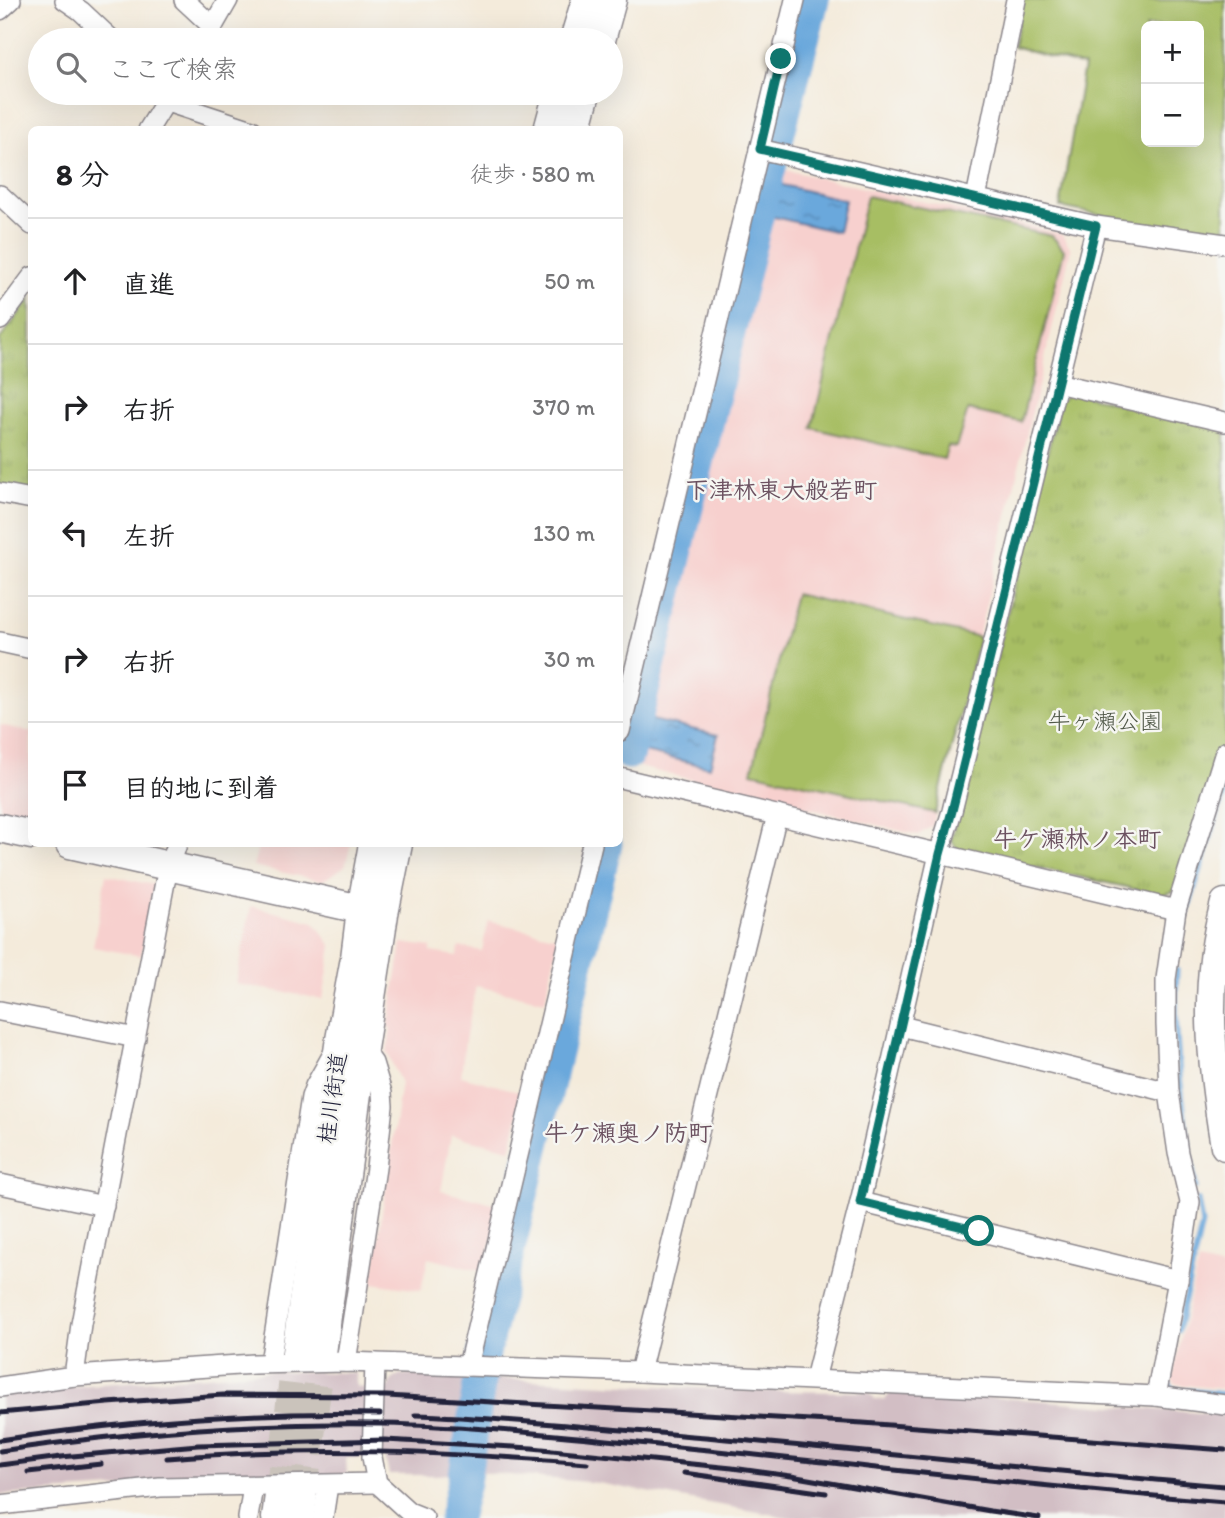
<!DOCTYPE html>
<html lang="ja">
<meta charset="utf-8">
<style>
:root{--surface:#fff;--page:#f6f6f6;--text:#202124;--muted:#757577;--line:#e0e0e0}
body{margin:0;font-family:Itim,"Klee One",sans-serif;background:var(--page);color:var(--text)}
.controls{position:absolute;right:21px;top:21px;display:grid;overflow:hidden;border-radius:10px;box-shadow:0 7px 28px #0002}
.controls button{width:63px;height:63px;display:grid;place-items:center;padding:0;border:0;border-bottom:2px solid var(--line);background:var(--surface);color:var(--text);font:35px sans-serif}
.stop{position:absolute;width:21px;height:21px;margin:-16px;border:5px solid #0f766e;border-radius:50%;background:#fff}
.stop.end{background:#0f766e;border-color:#fff;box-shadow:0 2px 7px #0008}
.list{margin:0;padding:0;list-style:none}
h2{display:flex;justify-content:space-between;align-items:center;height:91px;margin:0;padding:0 28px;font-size:30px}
h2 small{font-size:23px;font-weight:400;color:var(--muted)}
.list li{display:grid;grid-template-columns:46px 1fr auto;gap:21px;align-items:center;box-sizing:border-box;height:126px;padding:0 28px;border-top:2px solid var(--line)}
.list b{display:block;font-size:26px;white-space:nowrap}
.list em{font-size:23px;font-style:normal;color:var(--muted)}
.icon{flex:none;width:38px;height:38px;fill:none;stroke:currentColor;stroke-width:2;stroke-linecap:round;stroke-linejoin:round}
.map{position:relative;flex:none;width:1225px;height:1518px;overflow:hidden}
.search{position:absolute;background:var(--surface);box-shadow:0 7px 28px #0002;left:28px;top:28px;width:595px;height:77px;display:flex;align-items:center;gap:18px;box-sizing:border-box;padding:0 24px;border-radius:38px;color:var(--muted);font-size:26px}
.panel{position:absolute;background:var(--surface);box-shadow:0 7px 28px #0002;left:28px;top:126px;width:595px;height:721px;border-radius:10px}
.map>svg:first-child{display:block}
</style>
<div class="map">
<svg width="1225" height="1518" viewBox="0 0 1225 1518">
<defs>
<pattern id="park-tufts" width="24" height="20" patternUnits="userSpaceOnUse" patternTransform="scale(1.75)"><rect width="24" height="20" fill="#a7be63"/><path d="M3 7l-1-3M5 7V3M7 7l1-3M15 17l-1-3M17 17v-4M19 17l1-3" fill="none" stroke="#8fa357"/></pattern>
<pattern id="water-ripples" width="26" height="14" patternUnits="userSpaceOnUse" patternTransform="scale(1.75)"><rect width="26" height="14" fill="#6aa8dc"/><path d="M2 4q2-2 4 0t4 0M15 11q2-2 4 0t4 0" fill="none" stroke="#5788b4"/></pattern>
</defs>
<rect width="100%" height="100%" fill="#f6f6f2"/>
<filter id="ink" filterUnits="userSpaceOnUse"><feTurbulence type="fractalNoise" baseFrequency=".0143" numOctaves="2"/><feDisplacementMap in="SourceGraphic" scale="14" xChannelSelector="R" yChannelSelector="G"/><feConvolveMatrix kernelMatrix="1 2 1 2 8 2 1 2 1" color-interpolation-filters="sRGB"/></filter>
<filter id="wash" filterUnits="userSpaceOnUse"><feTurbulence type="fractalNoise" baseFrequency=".00686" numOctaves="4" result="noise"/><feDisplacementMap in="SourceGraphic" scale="28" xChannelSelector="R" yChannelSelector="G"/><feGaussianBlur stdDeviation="1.57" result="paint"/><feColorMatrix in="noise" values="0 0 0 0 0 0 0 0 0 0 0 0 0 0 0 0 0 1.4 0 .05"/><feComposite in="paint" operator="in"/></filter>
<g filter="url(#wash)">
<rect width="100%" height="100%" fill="#f4ebdb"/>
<!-- built -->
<g fill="#f7d0ce">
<polygon points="773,167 1062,234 1071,249 933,825 918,835 631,765 698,490"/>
<polygon points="0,725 31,732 31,815 0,808"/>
<polygon points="259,844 351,844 345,866 322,881 253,866"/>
<polygon points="106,875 154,885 141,956 93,947"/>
<polygon points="251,906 314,922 332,946 323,999 236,984"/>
<polygon points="488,921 559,937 545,1001 476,986 465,1040 461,1076 524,1093 510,1149 451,1135 441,1191 500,1205 484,1272 428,1258 421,1290 372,1283 401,1083 387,1052 391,1028 388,1027 402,943 431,947 431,952 457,956 459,947 482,951"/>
<polygon points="1198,1262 1225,1268 1225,1389 1175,1384 1172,1380"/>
</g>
<!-- railway -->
<polygon fill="#d2bec4" points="271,1371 356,1373 356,1387 387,1389 392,1380 401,1374 435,1377 461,1377 753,1391 868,1392 875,1399 885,1400 891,1392 1034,1400 1225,1415 1225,1518 792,1518 598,1483 478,1472 435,1475 389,1475 385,1456 346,1458 347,1474 0,1495 0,1396 90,1385"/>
<!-- grass -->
<g fill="#a7be63" stroke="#64704f" stroke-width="2" fill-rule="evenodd">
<path d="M1023,0H1225V236L1150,225L1060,207L1084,66L1013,47ZM1146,26H1199V142H1146Z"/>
<polygon points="867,196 1052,236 1064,250 1021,422 968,410 956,447 948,446 944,459 812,428"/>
<polygon points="795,594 979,637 935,813 752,772"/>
</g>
<!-- park -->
<g fill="url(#park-tufts)" stroke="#64704f" stroke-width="2">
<polygon points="31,298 31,492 0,485 0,339"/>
<polygon points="1069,392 1225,428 1225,743 1174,891 1162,895 958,850 951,840 1060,402"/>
</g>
<!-- water -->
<g fill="url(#water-ripples)" stroke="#46658c" stroke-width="2">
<polygon points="778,184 845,200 838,232 770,216"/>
<polygon points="652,720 718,735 710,767 644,752"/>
</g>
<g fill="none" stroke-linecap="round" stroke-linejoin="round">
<!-- stream -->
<g stroke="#6aa8dc" stroke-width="5">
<polyline points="1182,930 1225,792"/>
<path d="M1177,970C1173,1043 1184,1116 1196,1187"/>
<polyline points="1178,1331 1202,1224 1198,1200"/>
<polyline points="1167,1378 1166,1380 1173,1389 1225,1394"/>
</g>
<!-- river -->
<g stroke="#6aa8dc" stroke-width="33">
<polyline points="628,753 754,229 813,0"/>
<polyline points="455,1518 464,1482 484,1353 606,844"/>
</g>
</g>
</g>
<g filter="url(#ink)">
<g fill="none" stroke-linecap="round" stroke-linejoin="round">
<!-- secondary-tunnel -->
<g stroke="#cac3bb" stroke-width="28" stroke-dasharray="28 14" stroke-linecap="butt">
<polyline points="279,1495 296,1353"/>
<polyline points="303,1496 322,1353"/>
</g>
<!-- street casing -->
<g stroke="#8b868b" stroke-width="22">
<g id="street">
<polyline points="65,0 81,11 112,40"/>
<polyline points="184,0 213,27"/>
<polyline points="0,10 11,0"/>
<polyline points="205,40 228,0"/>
<polyline points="167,102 252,130"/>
<polyline points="148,130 171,93"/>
<polyline points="759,149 1096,226 1225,244"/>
<polyline points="0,195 32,225"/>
<polyline points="976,198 1016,0"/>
<polyline points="0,320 32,277"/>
<polyline points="1057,383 1225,422"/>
<polyline points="0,493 32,499"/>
<polyline points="0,642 32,649"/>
<polyline points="620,731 795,0"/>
<polyline points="620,778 1176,910"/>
<polyline points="0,1011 136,1038"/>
<polyline points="901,1026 1169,1092"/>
<polyline points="0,1184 104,1206"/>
<polyline points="860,1202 1178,1280"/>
<polyline points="346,1362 376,1168 383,1106 382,1093 373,1063 363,1049"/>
<polyline points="270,1363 311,1097 315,1086 333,1054"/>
<polyline points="375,1363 372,1457 377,1483 409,1512 424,1518"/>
<polyline points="468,1366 592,844"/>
<polyline points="640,1372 777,815"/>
<polyline points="74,1376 81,1324 165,882 177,844"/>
<polyline points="815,1379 860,1202 939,854 952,811 1096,226"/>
<polyline points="0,1387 74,1376 254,1364 346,1362 640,1372 1156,1396 1225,1405"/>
<polyline points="1156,1396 1178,1280 1190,1202 1178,1153 1169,1092 1166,1024 1166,979 1176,910 1225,752"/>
<polyline points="0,1505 160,1487 377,1483"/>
<polyline points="248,1518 253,1486"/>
<polyline points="323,1518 328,1485"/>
</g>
</g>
<!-- secondary casing -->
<g stroke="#8b868b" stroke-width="31">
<g id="secondary">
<polyline points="574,40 586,0"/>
<polyline points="601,40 612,0"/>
<polyline points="548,130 558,93"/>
<polyline points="576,130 586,93"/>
<polyline points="0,828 32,835"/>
<polyline points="70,844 378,913"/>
<path d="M1225,903C1202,987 1211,1062 1225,1146"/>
<polyline points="296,1353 339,1045 355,958 361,910 373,844"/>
<polyline points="322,1353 363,1049 384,914 398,844"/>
<polyline points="276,1518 279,1495"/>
<polyline points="300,1518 303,1496"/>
</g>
</g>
<!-- street -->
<use href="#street" stroke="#fff" stroke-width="19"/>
<!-- secondary -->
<use href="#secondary" stroke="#fff" stroke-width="28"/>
<!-- rail -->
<g stroke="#22223b" stroke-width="5">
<polyline points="0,1413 108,1403 223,1395 387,1396 863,1423 1225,1450"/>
<path d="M415,1415C484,1417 553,1424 622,1430C823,1446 1024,1469 1225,1486"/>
<path d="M0,1440C126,1421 253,1411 380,1414"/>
<path d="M0,1451C126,1432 254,1422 382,1424C481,1426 579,1437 678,1447C860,1465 1042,1488 1225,1502"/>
<path d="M167,1458C307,1446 447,1452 587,1463"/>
<polyline points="0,1465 61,1457 198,1445 385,1440 532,1448 732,1468 791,1476 990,1511 1039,1518"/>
<polyline points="28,1472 101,1464"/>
<polyline points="684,1473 826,1493"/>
</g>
</g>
</g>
<g fill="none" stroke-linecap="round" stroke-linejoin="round" filter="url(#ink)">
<!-- route -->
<polyline stroke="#0f766e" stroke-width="9" points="781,59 760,149 1096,226 998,625 952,811 940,854 860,1202 979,1231"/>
</g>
<g text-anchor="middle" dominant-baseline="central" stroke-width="5" stroke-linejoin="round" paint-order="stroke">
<!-- park labels -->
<g font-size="23" fill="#515949" stroke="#f6f6f2">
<text x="1105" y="721">牛ヶ瀬公園</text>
</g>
<!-- street labels -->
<g font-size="23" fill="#22223b" stroke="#f6f6f2">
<text transform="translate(332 1098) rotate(-82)">桂川街道</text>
</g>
<!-- neighbourhood labels -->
<g font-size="24" font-weight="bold" fill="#6c5261" stroke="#f6f6f2">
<text x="781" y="489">下津林東大般若町</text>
<text x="1077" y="838">牛ケ瀬林ノ本町</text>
<text x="628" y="1132">牛ケ瀬奥ノ防町</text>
</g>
</g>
</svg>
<div class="controls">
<button>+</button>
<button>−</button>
</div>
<div class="stop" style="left:979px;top:1231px"></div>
<div class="stop end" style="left:781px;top:59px"></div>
<div class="search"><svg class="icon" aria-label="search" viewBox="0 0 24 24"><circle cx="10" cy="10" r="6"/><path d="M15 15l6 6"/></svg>ここで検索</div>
<section class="panel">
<h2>8 分<small>徒歩 · 580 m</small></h2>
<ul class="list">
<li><svg class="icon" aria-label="ahead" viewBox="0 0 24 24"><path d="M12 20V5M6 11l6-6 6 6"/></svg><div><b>直進</b></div><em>50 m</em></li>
<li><svg class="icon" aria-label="right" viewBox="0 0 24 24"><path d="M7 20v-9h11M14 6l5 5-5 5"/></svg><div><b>右折</b></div><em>370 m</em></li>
<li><svg class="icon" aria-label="left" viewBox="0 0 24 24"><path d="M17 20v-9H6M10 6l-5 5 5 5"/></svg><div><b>左折</b></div><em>130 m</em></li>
<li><svg class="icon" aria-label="right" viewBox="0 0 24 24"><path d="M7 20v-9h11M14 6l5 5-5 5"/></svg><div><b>右折</b></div><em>30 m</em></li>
<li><svg class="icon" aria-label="arrive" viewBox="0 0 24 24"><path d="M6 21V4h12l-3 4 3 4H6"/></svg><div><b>目的地に到着</b></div></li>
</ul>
</section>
</div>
